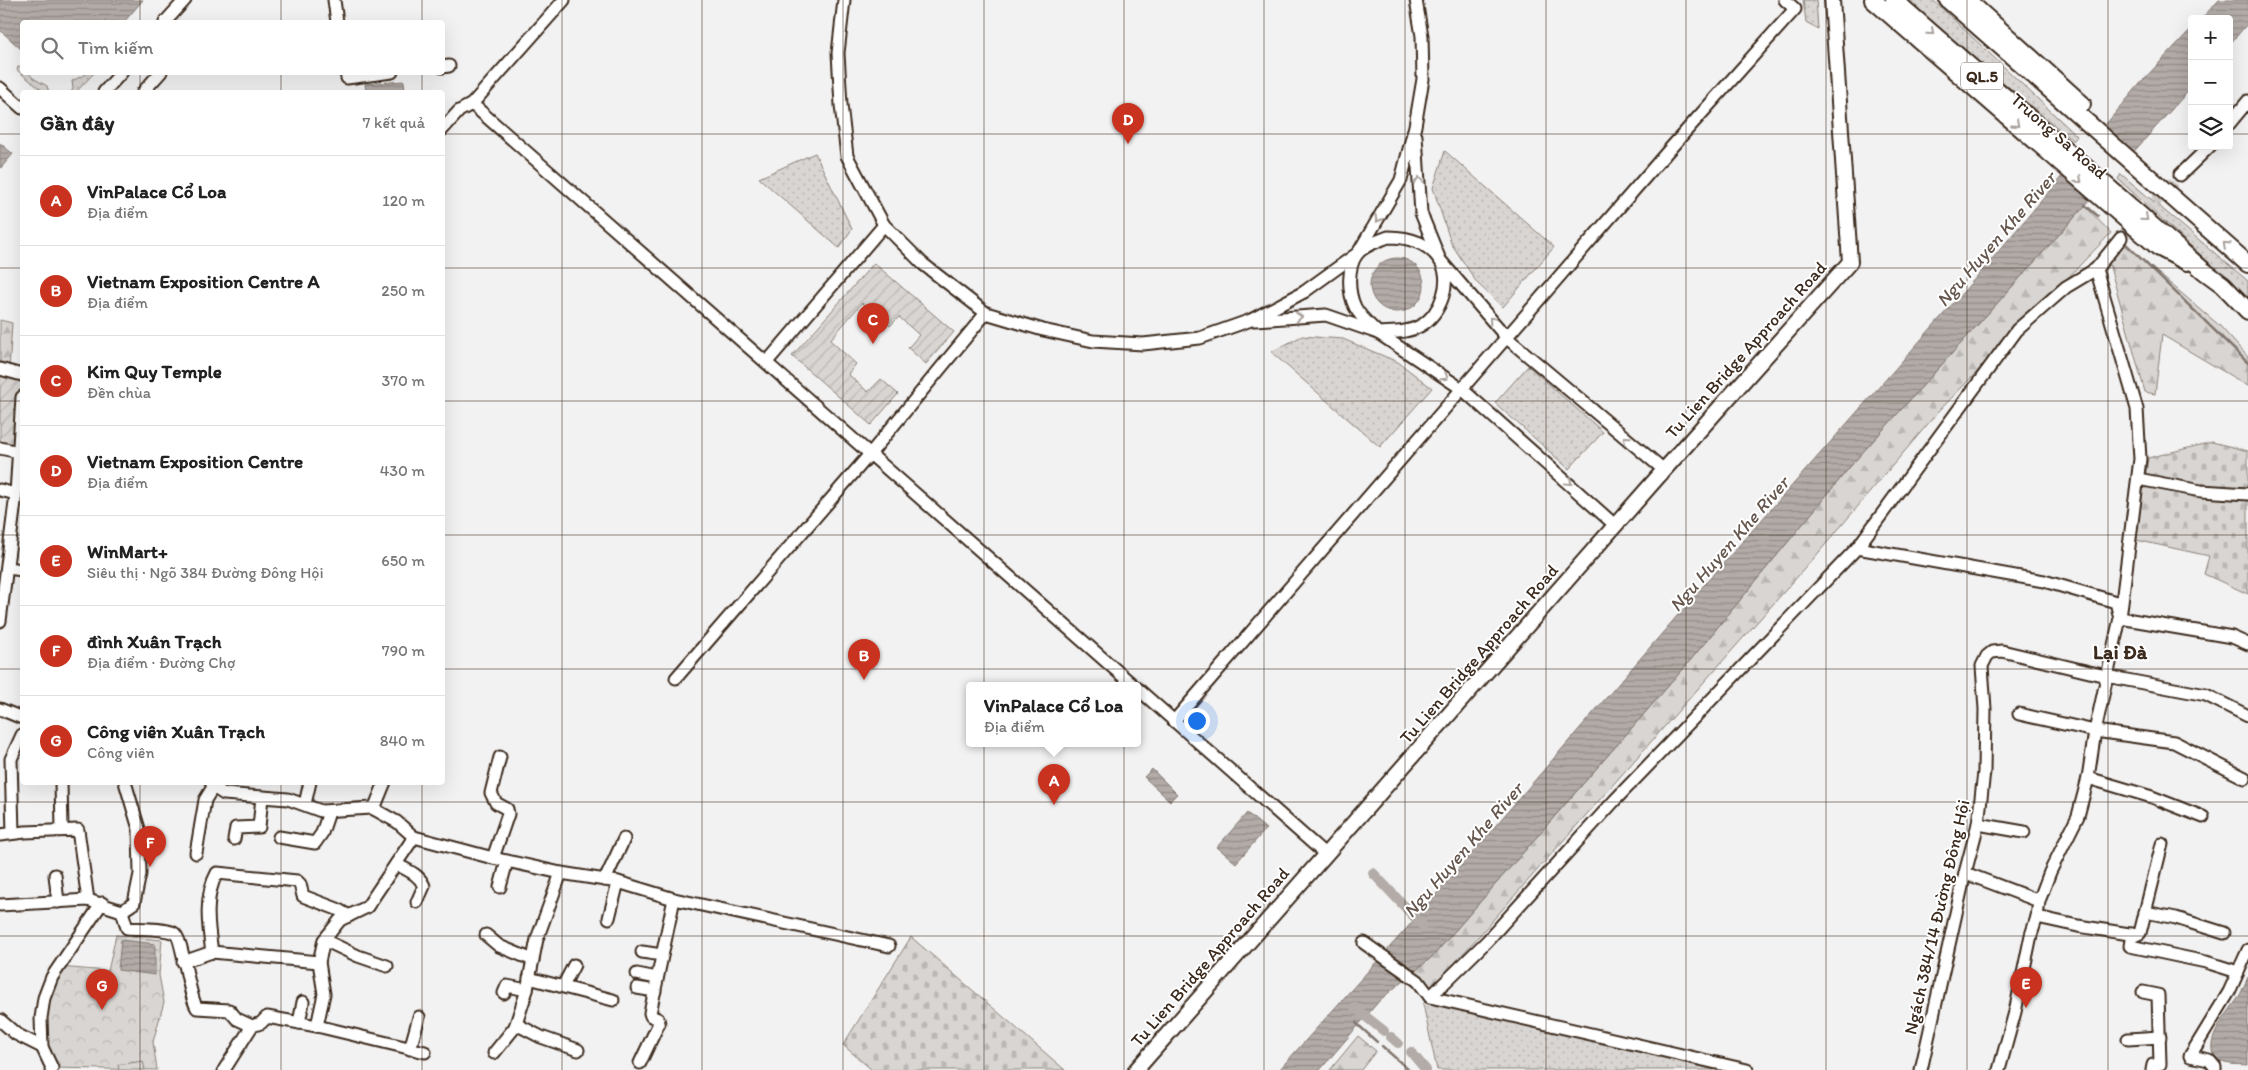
<!DOCTYPE html>
<html lang="vi">
<meta charset="utf-8">
<style>
:root{--surface:#fff;--page:#f2f2f2;--text:#222;--muted:#767676;--line:#e0e0e0;--accent:#c8321e}
body{margin:0;font-family:Itim,sans-serif;background:var(--page);color:var(--text)}
.controls{position:absolute;right:15px;top:15px;display:grid;overflow:hidden;border-radius:5px;box-shadow:0 5px 20px #0002}
.controls button{width:45px;height:45px;display:grid;place-items:center;padding:0;border:0;border-bottom:1px solid var(--line);background:var(--surface);color:var(--text);font:25px sans-serif}
.you{position:absolute;left:1196px;top:720px;width:18px;height:18px;margin:-12px;border:4px solid #fff;border-radius:50%;background:#1a73e8;box-shadow:0 0 0 8px #1a73e833}
.badge{display:grid;place-items:center;width:32px;height:32px;border-radius:50%;background:var(--accent);color:#fff;font-size:16px;font-weight:700}
.pin{position:absolute;translate:-50% -41px;filter:drop-shadow(0 1px 2px #0008)}
.pin::after{content:'';position:absolute;top:26px;width:18px;height:15px;background:inherit;clip-path:polygon(0 0,100% 0,50% 100%)}
.popup{position:absolute;left:966px;top:682px;width:175px;height:65px;box-sizing:border-box;display:grid;place-content:center;border-radius:5px;background:var(--surface);filter:drop-shadow(0 1px 4px #0005);font-size:16px;white-space:nowrap;color:var(--muted)}
.popup b{font-size:19px;color:var(--text)}
.popup::after{content:'';position:absolute;left:50%;top:100%;margin-left:-10px;border:10px solid transparent;border-top-color:var(--surface)}
.list{margin:0;padding:0;list-style:none}
h2{display:flex;justify-content:space-between;align-items:center;height:65px;margin:0;padding:0 20px;font-size:21px}
h2 small{font-size:16px;font-weight:400;color:var(--muted)}
.list li{display:grid;grid-template-columns:32px 1fr auto;gap:15px;align-items:center;box-sizing:border-box;height:90px;padding:0 20px;border-top:1px solid var(--line)}
.list b{display:block;font-size:19px;white-space:nowrap}
.list p{margin:0;font-size:16px;white-space:nowrap;color:var(--muted)}
.list em{font-size:16px;font-style:normal;color:var(--muted)}
.icon{flex:none;width:28px;height:28px;fill:none;stroke:currentColor;stroke-width:2;stroke-linecap:round;stroke-linejoin:round}
.map{position:relative;flex:none;width:2248px;height:1070px;overflow:hidden}
.search{position:absolute;background:var(--surface);box-shadow:0 5px 20px #0002;left:20px;top:20px;width:425px;height:55px;display:flex;align-items:center;gap:12px;box-sizing:border-box;padding:0 18px;border-radius:5px;color:var(--muted);font-size:19px}
.panel{position:absolute;background:var(--surface);box-shadow:0 5px 20px #0002;left:20px;top:90px;width:425px;height:695px;border-radius:5px}
.map>svg:first-child{display:block}
</style>
<div class="map">
<svg width="2248" height="1070" viewBox="0 0 2248 1070">
<defs>
<pattern id="grass-dots" width="8" height="8" patternUnits="userSpaceOnUse" patternTransform="scale(1.25)"><rect width="8" height="8" fill="#d8d5d2"/><path d="M2 2h.1M6 6h.1" fill="none" stroke="#bab7b4" stroke-width="1.8" stroke-linecap="round"/></pattern>
<pattern id="forest-firs" width="22" height="20" patternUnits="userSpaceOnUse" patternTransform="scale(1.25)"><rect width="22" height="20" fill="#d8d5d2"/><path d="M5 1l3.5 6h-7zM16 11l3.5 6h-7z" fill="#bab7b4"/></pattern>
<pattern id="cemetery-stones" width="16" height="16" patternUnits="userSpaceOnUse" patternTransform="scale(1.25)"><rect width="16" height="16" fill="#d8d5d2"/><path d="M2 7V4a2 2 0 0 1 4 0v3zM10 15v-3a2 2 0 0 1 4 0v3z" fill="#bab7b4"/></pattern>
<pattern id="park-crowns" width="20" height="18" patternUnits="userSpaceOnUse" patternTransform="scale(1.25)"><rect width="20" height="18" fill="#d8d5d2"/><path d="M2 6a3 3 0 1 1 6 0M12 15a3 3 0 1 1 6 0" fill="none" stroke="#bab7b4"/></pattern>
<pattern id="garden-furrows" width="10" height="10" patternUnits="userSpaceOnUse" patternTransform="scale(1.25)"><rect width="10" height="10" fill="#d8d5d2"/><path d="M-1 1l2-2M0 10L10 0M9 11l2-2" fill="none" stroke="#bab7b4"/></pattern>
<pattern id="water-rules" width="6" height="5" patternUnits="userSpaceOnUse" patternTransform="scale(1.25)"><rect width="6" height="5" fill="#b2aba7"/><path d="M0 2.5h6" fill="none" stroke="#928b87"/></pattern>
</defs>
<rect width="100%" height="100%" fill="#f3f2f2"/>
<filter id="ink" filterUnits="userSpaceOnUse"><feTurbulence type="fractalNoise" baseFrequency=".02" numOctaves="2"/><feDisplacementMap in="SourceGraphic" scale="10" xChannelSelector="R" yChannelSelector="G"/><feConvolveMatrix kernelMatrix="1 2 1 2 8 2 1 2 1" color-interpolation-filters="sRGB"/></filter>
<g filter="url(#ink)">
<!-- grass -->
<g fill="url(#grass-dots)" stroke="#8a8078">
<polygon points="1803,0 1816,0 1818,29 1806,22"/>
<polygon points="1905,0 1933,0 2077,136 2073,141"/>
<polygon points="22,66 22,72 29,73 33,78 47,86 49,92 44,92 17,70 18,67"/>
<polygon points="88,73 94,73 76,92 71,92 73,89 72,81"/>
<polygon points="1445,151 1554,247 1503,307 1477,283 1451,243 1433,188"/>
<polygon points="815,153 852,229 839,248 759,178"/>
<polygon points="2121,174 2248,281 2248,301 2214,267 2118,179"/>
<polygon points="1302,336 1343,339 1398,362 1432,388 1380,447 1271,352"/>
<polygon points="1528,366 1603,432 1569,469 1495,403"/>
<polygon points="1430,997 1713,1063 1714,1070 1437,1070 1423,1004"/>
</g>
<!-- forest -->
<g fill="url(#forest-firs)" stroke="#8a8078">
<polygon points="2085,206 2111,233 1938,412 1814,558 1430,991 1414,972 1433,956 1684,668 1854,462"/>
<polygon points="2124,244 2220,326 2248,357 2248,386 2162,335 2155,394 2145,392 2108,260"/>
<polygon points="0,320 12,323 9,371 0,369"/>
<polygon points="1358,1036 1376,1051 1361,1070 1330,1070"/>
</g>
<!-- cemetery -->
<g fill="url(#cemetery-stones)" stroke="#8a8078">
<polygon points="2212,442 2248,451 2248,594 2204,574 2209,556 2136,540 2148,458"/>
<polygon points="911,937 1065,1070 872,1070 843,1045"/>
</g>
<!-- park -->
<polygon fill="url(#park-crowns)" stroke="#8a8078" points="116,935 162,940 159,975 164,1002 153,1042 157,1070 52,1068 41,1018 59,967 108,971"/>
<!-- garden -->
<g fill="url(#garden-furrows)" stroke="#8a8078">
<polygon points="874,263 954,332 926,364 908,348 919,335 899,317 890,326 862,303 830,340 856,364 848,374 868,392 881,379 898,394 871,425 792,356"/>
<polygon points="0,369 22,375 19,452 0,448"/>
</g>
<!-- pitch -->
<polygon fill="#d8d5d2" stroke="#8a8078" points="143,1061 145,1070 119,1070 118,1065"/>
<!-- water -->
<g fill="url(#water-rules)" stroke="#827770">
<polygon points="0,0 143,0 124,22 22,22 22,50 0,30"/>
<polygon points="2219,0 2248,0 2248,23 2229,45 2229,19 2201,19"/>
<polygon points="2192,28 2192,87 1854,462 1684,668 1433,956 1380,1000 1320,1070 1279,1070 1406,929 1697,593 1987,265 2144,79"/>
<polygon points="404,81 405,92 366,92 365,84"/>
<polygon points="0,143 13,154 0,169"/>
<circle cx="1397" cy="285" r="27"/>
<polygon points="1152,769 1177,794 1170,801 1144,777"/>
<polygon points="1247,813 1266,829 1236,863 1217,847"/>
<polygon points="121,940 155,944 155,975 118,970"/>
<path d="M2248,977V1065C2238,1064 2222,1066 2215,1057C2202,1040 2232,1009 2240,995C2243,989 2245,983 2248,977Z"/>
</g>
<!-- pier -->
<polygon fill="#f3f2f2" points="2103,123 2136,152 2097,195 2065,167"/>
<g fill="none" stroke-linecap="round" stroke-linejoin="round">
<!-- stream -->
<g stroke="#827770" stroke-width="2.5">
<polyline points="2085,205 2098,216"/>
<polyline points="2125,243 2248,363"/>
<polyline points="1356,1023 1377,1042"/>
<polyline points="1382,1046 1409,1070"/>
</g>
<!-- canal -->
<g stroke="#b2aba7" stroke-width="10">
<polyline points="1373,873 1422,925"/>
<polyline points="1355,1008 1384,1031"/>
<polyline points="1391,1037 1398,1043"/>
<polyline points="1411,1052 1426,1070"/>
</g>
<!-- minor-tunnel -->
<polyline stroke="#cecac8" stroke-width="11" stroke-dasharray="11 5.5" stroke-linecap="butt" points="2121,238 2180,175"/>
<!-- minor casing -->
<g stroke="#3b2a1e" stroke-width="15">
<g id="minor">
<polyline points="334,0 337,22"/>
<polyline points="844,0 838,53 841,105 847,156 884,225 923,264 986,313 1043,330 1093,341 1143,344 1200,338 1251,320 1304,292 1358,253 1401,180 1415,126 1423,79 1422,36 1416,0"/>
<polyline points="165,22 185,0"/>
<polyline points="442,67 449,66"/>
<polyline points="346,72 347,78 392,72"/>
<polyline points="0,88 22,108"/>
<polyline points="104,92 122,72"/>
<polyline points="143,92 161,72"/>
<polyline points="472,104 1134,686"/>
<polyline points="2229,124 2248,101"/>
<polyline points="442,130 459,111 472,104 564,0"/>
<polyline points="1416,136 1421,213 1440,260 1507,338 1664,470"/>
<polyline points="2180,175 2210,146"/>
<path d="M1388,237C1408,237 1427,242 1439,259C1454,279 1441,315 1420,326C1407,333 1393,332 1378,333C1370,325 1360,317 1355,307C1348,292 1347,268 1357,254C1364,245 1379,241 1388,237Z"/>
<polyline points="1255,320 1326,315 1378,333 1462,389 1616,526"/>
<polyline points="767,362 884,225"/>
<polyline points="0,369 22,375"/>
<polyline points="0,448 19,452"/>
<polyline points="2138,479 2201,491 2248,494"/>
<polyline points="0,490 16,494"/>
<polyline points="1857,548 2044,581 2116,602 2120,618 2232,637 2248,644"/>
<polyline points="8,568 22,570"/>
<polyline points="0,621 16,494 22,397"/>
<polyline points="676,678 870,454 986,313"/>
<polyline points="1138,689 1326,855"/>
<polyline points="0,709 22,718"/>
<polyline points="2019,714 2095,731 2174,742 2245,778"/>
<polyline points="1174,721 1668,151 1795,9 1785,0"/>
<polyline points="2088,778 2152,797 2203,817"/>
<polyline points="61,782 62,829"/>
<polyline points="211,782 213,787 224,794 288,799 321,811 372,808 397,822 414,837 493,858 561,873 618,882 674,899 889,946"/>
<polyline points="305,804 310,782"/>
<polyline points="374,809 385,782"/>
<polyline points="1978,824 2024,832"/>
<polyline points="13,833 11,759 22,735"/>
<polyline points="0,835 25,832 78,830 88,900"/>
<polyline points="279,837 315,843 322,833 329,812"/>
<polyline points="234,839 236,828 259,827 262,797"/>
<polyline points="196,853 205,800 213,787"/>
<polyline points="493,858 508,814 507,809 496,803 491,793 500,757"/>
<path d="M396,864C407,870 419,874 424,886L417,902"/>
<polyline points="1965,873 2039,901"/>
<polyline points="55,875 58,902"/>
<polyline points="605,880 624,839"/>
<polyline points="500,887 507,861"/>
<polyline points="0,905 88,900 122,911"/>
<path d="M122,911L127,928C140,929 164,928 174,933C183,937 188,995 197,1008L229,1010L237,1019L252,1026"/>
<polyline points="122,911 134,903 140,874 139,829 125,782"/>
<polyline points="2145,912 2176,918 2224,933"/>
<polyline points="2037,917 2078,926 2136,935 2140,933 2162,844"/>
<polyline points="609,918 618,882"/>
<polyline points="2132,934 2130,946 2206,962 2238,972"/>
<polyline points="486,935 499,946 533,960"/>
<polyline points="324,940 358,956 387,966"/>
<polyline points="1364,943 1418,981 1430,997 1747,1070"/>
<path d="M212,952C208,926 204,896 217,873L297,881L300,884L303,896L337,909L349,916"/>
<polyline points="642,952 662,955"/>
<polyline points="183,962 212,952 319,962"/>
<polyline points="637,974 657,978"/>
<polyline points="529,978 613,1000"/>
<polyline points="563,986 574,965"/>
<polyline points="637,988 655,991"/>
<polyline points="2143,992 2158,995 2160,1064 2153,1065 2152,1070"/>
<polyline points="504,993 507,986 527,990"/>
<polyline points="1430,997 1487,941 1615,800 1857,548 2017,330 2066,287 2096,269"/>
<polyline points="0,1020 16,1034 42,1047"/>
<polyline points="299,1023 303,1002"/>
<polyline points="516,1024 541,1037 578,1050"/>
<polyline points="317,1026 324,994 319,962 324,940 340,920 367,907 414,837"/>
<polyline points="2128,1039 2160,1037"/>
<polyline points="410,1049 419,1017"/>
<polyline points="494,1053 515,1027 527,990 537,939 561,873"/>
<polyline points="640,1063 659,1023 658,1019 651,1016 650,1013 674,899"/>
<polyline points="51,1070 52,1068 42,1047 41,1018 44,998 52,977 102,903"/>
<polyline points="224,1070 252,1026 261,1023 267,1017 317,1026 425,1052"/>
<polyline points="1921,1070 1965,873 1978,824 1984,772 1985,709 1982,666 1987,656 1992,652 2002,651 2106,676 2206,695 2248,716"/>
<polyline points="1999,1070 2015,1012 2031,935 2037,917 2039,901 2050,872 2078,816 2088,778 2095,731 2120,618 2140,459 2137,409 2096,269 2121,238"/>
<polyline points="2215,1070 2215,1067 2209,1060 2190,1056 2229,992 2248,950"/>
</g>
</g>
<!-- major casing -->
<g stroke="#3b2a1e" stroke-width="18">
<polyline id="major" points="1136,1070 1664,470 1850,262 1832,0"/>
</g>
<!-- highway casing -->
<g stroke="#3b2a1e" stroke-width="20">
<g id="highway">
<polyline points="1873,0 2158,247 2187,262"/>
<polyline points="1894,0 2204,271 2223,285 2248,311"/>
<polyline points="1948,0 2248,264"/>
<polyline points="1967,0 2082,104"/>
</g>
</g>
<!-- minor -->
<use href="#minor" stroke="#fff" stroke-width="11"/>
<!-- major -->
<use href="#major" stroke="#fff" stroke-width="14"/>
<!-- highway -->
<use href="#highway" stroke="#fff" stroke-width="16"/>
</g>
<!-- one-way arrows -->
<defs><path id="oneway-chevron" d="M-2-3.5L2.5 0L-2 3.5" fill="none" stroke-width="1.6" stroke-linecap="round" stroke-linejoin="round" transform="scale(1.25)"/></defs>
<g stroke="#a79f9a">
<use href="#oneway-chevron" transform="translate(1931 32) rotate(41)"/>
<use href="#oneway-chevron" transform="translate(2016 124) rotate(42)"/>
<use href="#oneway-chevron" transform="translate(1419 180) rotate(-94)"/>
<use href="#oneway-chevron" transform="translate(2079 180) rotate(41)"/>
<use href="#oneway-chevron" transform="translate(2145 218) rotate(41)"/>
<use href="#oneway-chevron" transform="translate(1378 219) rotate(120)"/>
<use href="#oneway-chevron" transform="translate(2226 245) rotate(-137)"/>
<use href="#oneway-chevron" transform="translate(1299 317) rotate(-4)"/>
<use href="#oneway-chevron" transform="translate(1492 320) rotate(-131)"/>
<use href="#oneway-chevron" transform="translate(1445 377) rotate(34)"/>
<use href="#oneway-chevron" transform="translate(1626 439) rotate(-140)"/>
<use href="#oneway-chevron" transform="translate(1569 482) rotate(42)"/>
</g>
</g>
<!-- grid -->
<path fill="none" stroke="#3b2a1e" stroke-width="1" stroke-opacity="0.55" d="M140,0V22M281,0V22M422,0V22M562,0V1070M702,0V1070M843,0V1070M984,0V1070M1124,0V1070M1264,0V1070M1405,0V1070M1546,0V1070M1686,0V1070M1826,0V1070M1967,0V1070M2108,0V1070M140,72V92M281,72V92M422,72V92M0,134H22M442,134H2192M2229,134H2248M0,268H22M442,268H2248M0,401H22M442,401H2248M0,535H22M442,535H2248M0,669H22M442,669H2248M140,782V1070M281,782V1070M422,782V1070M0,802H2248M0,936H2248"/>
<g text-anchor="middle" dominant-baseline="central" stroke-width="4" stroke-linejoin="round" paint-order="stroke">
<!-- shield labels -->
<rect fill="#fff" stroke="#766a62" stroke-width="1" x="1961" y="62.5" width="42" height="27" rx="4"/>
<g font-size="16" font-weight="bold" fill="#3b2a1e">
<text x="1982" y="76">QL.5</text>
</g>
<!-- street labels -->
<g font-size="18" fill="#3b2a1e" stroke="#fff">
<text transform="translate(2059 136) rotate(41)">Truong Sa Road</text>
<text transform="translate(1746 350) rotate(-48)">Tu Lien Bridge Approach Road</text>
<text transform="translate(1479 654) rotate(-49)">Tu Lien Bridge Approach Road</text>
<text transform="translate(1937 917) rotate(-77)">Ngách 384/14 Đường Đông Hội</text>
<text transform="translate(1210 957) rotate(-49)">Tu Lien Bridge Approach Road</text>
</g>
<!-- water labels -->
<g font-size="19" font-style="italic" fill="#65574e" stroke="#fff">
<text transform="translate(1996 239) rotate(-49)">Ngu Huyen Khe River</text>
<text transform="translate(1729 544) rotate(-49)">Ngu Huyen Khe River</text>
<text transform="translate(1463 850) rotate(-49)">Ngu Huyen Khe River</text>
</g>
<!-- quarter labels -->
<g font-size="20" font-weight="bold" fill="#3b2a1e" stroke="#fff">
<text x="2120" y="652">Lại Đà</text>
</g>
</g>
</svg>
<div class="controls">
<button>+</button>
<button>−</button>
<button><svg class="icon" aria-label="layers" viewBox="0 0 24 24"><path d="M12 4l9 5-9 5-9-5zM3 14l9 5 9-5"/></svg></button>
</div>
<div class="you"></div>
<div class="pin badge" style="left:1054px;top:805px">A</div>
<div class="popup"><b>VinPalace Cổ Loa</b>Địa điểm</div>
<div class="pin badge" style="left:864px;top:680px">B</div>
<div class="pin badge" style="left:873px;top:344px">C</div>
<div class="pin badge" style="left:1128px;top:144px">D</div>
<div class="pin badge" style="left:2026px;top:1008px">E</div>
<div class="pin badge" style="left:150px;top:867px">F</div>
<div class="pin badge" style="left:102px;top:1010px">G</div>
<div class="search"><svg class="icon" aria-label="search" viewBox="0 0 24 24"><circle cx="10" cy="10" r="6"/><path d="M15 15l6 6"/></svg>Tìm kiếm</div>
<section class="panel">
<h2>Gần đây<small>7 kết quả</small></h2>
<ul class="list">
<li><span class="badge">A</span><div><b>VinPalace Cổ Loa</b><p>Địa điểm</p></div><em>120 m</em></li>
<li><span class="badge">B</span><div><b>Vietnam Exposition Centre A</b><p>Địa điểm</p></div><em>250 m</em></li>
<li><span class="badge">C</span><div><b>Kim Quy Temple</b><p>Đền chùa</p></div><em>370 m</em></li>
<li><span class="badge">D</span><div><b>Vietnam Exposition Centre</b><p>Địa điểm</p></div><em>430 m</em></li>
<li><span class="badge">E</span><div><b>WinMart+</b><p>Siêu thị · Ngõ 384 Đường Đông Hội</p></div><em>650 m</em></li>
<li><span class="badge">F</span><div><b>đình Xuân Trạch</b><p>Địa điểm · Đường Chợ</p></div><em>790 m</em></li>
<li><span class="badge">G</span><div><b>Công viên Xuân Trạch</b><p>Công viên</p></div><em>840 m</em></li>
</ul>
</section>
</div>
